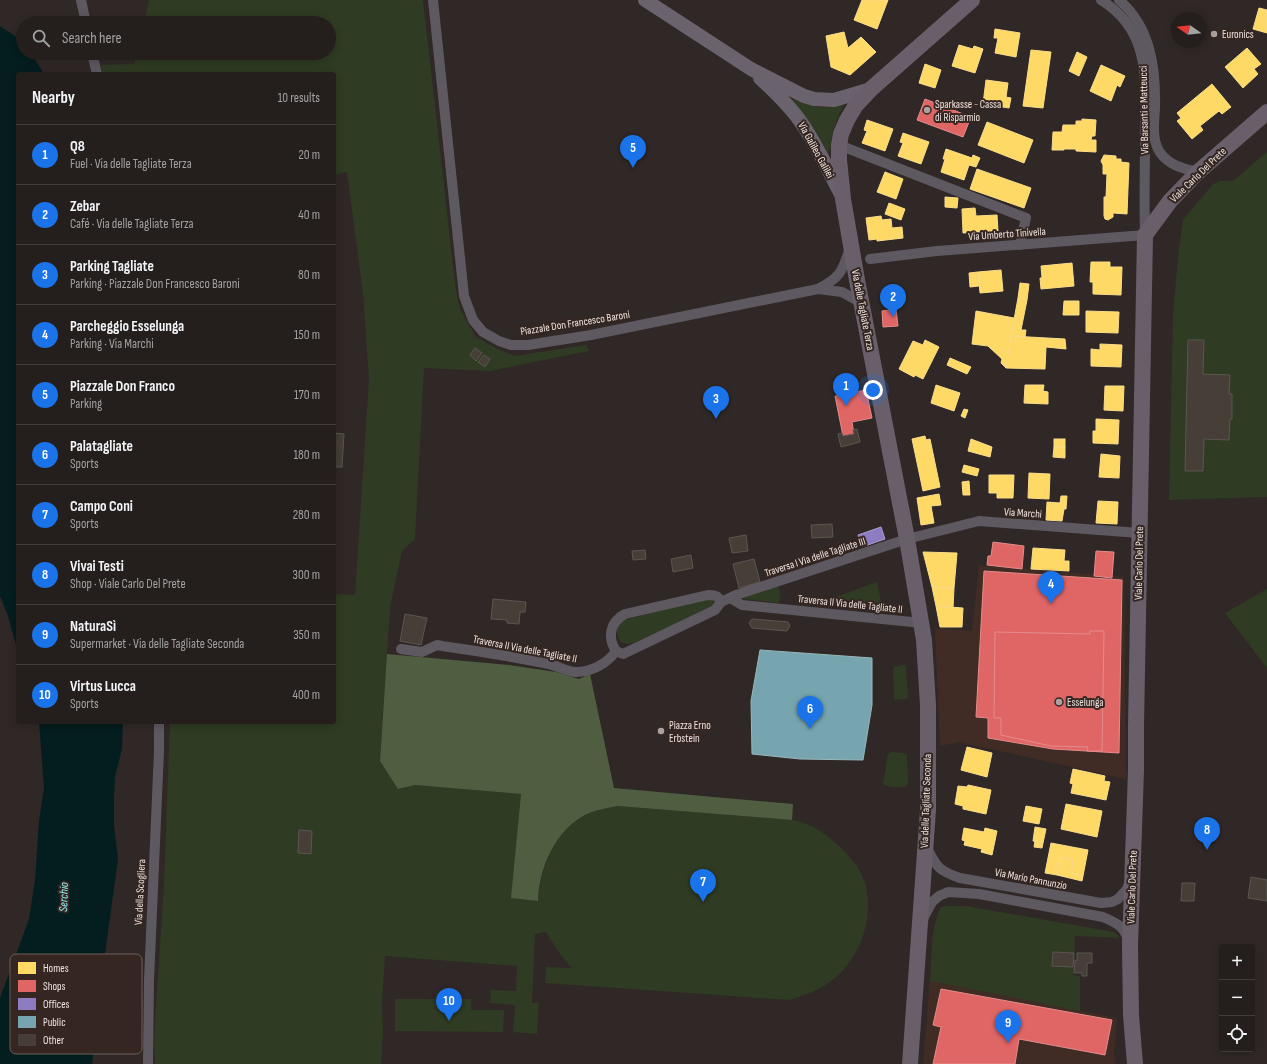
<!DOCTYPE html>
<meta charset="utf-8">
<style>
:root{--surface:#241e1c;--page:#302b29;--text:#f1f3f6;--muted:#a3a2a3;--line:#413c3b;--accent:#1a73e8}
body{margin:0;font-family:"Sofia Sans Condensed",sans-serif;background:var(--page);color:var(--text)}
.controls{position:absolute;right:12px;bottom:12px;display:grid;overflow:hidden;border-radius:4px;box-shadow:0 2px 10px #0003}
.controls button{width:36px;height:36px;display:grid;place-items:center;padding:0;border:0;border-bottom:1px solid var(--line);background:var(--surface);color:var(--text);font:20px sans-serif}
.compass{position:absolute;left:1171px;top:12px;width:36px;height:36px;border-radius:50%;background:var(--surface);box-shadow:0 2px 10px #0003;rotate:285deg}
.you{position:absolute;left:873px;top:390px;width:14px;height:14px;margin:-10px;border:3px solid #fff;border-radius:50%;background:#1a73e8;box-shadow:0 0 0 6px #1a73e833}
.badge{display:grid;place-items:center;width:26px;height:26px;border-radius:50%;background:var(--accent);color:#fff;font-size:13px;font-weight:700}
.pin{position:absolute;translate:-50% -33px;filter:drop-shadow(0 1px 2px #0008)}
.pin::after{content:'';position:absolute;top:21px;width:14px;height:12px;background:inherit;clip-path:polygon(0 0,100% 0,50% 100%)}
.list{margin:0;padding:0;list-style:none}
h2{display:flex;justify-content:space-between;align-items:center;height:52px;margin:0;padding:0 16px;font-size:17px}
h2 small{font-size:13px;font-weight:400;color:var(--muted)}
.list li{display:grid;grid-template-columns:26px 1fr auto;gap:12px;align-items:center;box-sizing:border-box;height:60px;padding:0 16px;border-top:1px solid var(--line)}
.list b{display:block;font-size:15px;white-space:nowrap}
.list p{margin:0;font-size:13px;white-space:nowrap;color:var(--muted)}
.list em{font-size:13px;font-style:normal;color:var(--muted)}
.icon{flex:none;width:22px;height:22px;fill:none;stroke:currentColor;stroke-width:2;stroke-linecap:round;stroke-linejoin:round}
.map{position:relative;flex:none;width:1267px;height:1064px;overflow:hidden}
.search{position:absolute;background:var(--surface);box-shadow:0 2px 10px #0003;left:16px;top:16px;width:320px;height:44px;display:flex;align-items:center;gap:10px;box-sizing:border-box;padding:0 14px;border-radius:22px;color:var(--muted);font-size:15px}
.panel{position:absolute;background:var(--surface);box-shadow:0 2px 10px #0003;left:16px;top:72px;width:320px;height:652px;border-radius:4px}
.map>svg:first-child{display:block}
</style>
<div class="map">
<svg width="1267" height="1064" viewBox="0 0 1267 1064">
<rect width="100%" height="100%" fill="#302826"/>
<!-- built -->
<g fill="#402c25">
<polygon points="979,565 1124,577 1126,779 959,742 940,746 935,628 972,631"/>
<polygon points="930,981 1117,1018 1114,1051 1115,1064 923,1064"/>
</g>
<!-- green -->
<g fill="#2f3b23">
<path d="M149,0H423L456,291L460,309L476,337L496,348L514,356L586,345L589,351L490,371L424,368L415,539L402,551L390,607L380,761L398,789L415,785L521,794L512,898L538,901C540,868 555,831 585,815C595,810 607,808 618,806L792,820C811,823 827,834 841,848C851,858 861,869 865,883C875,917 860,960 831,981C818,991 804,995 789,1000L545,983L546,967L572,968C561,957 554,945 546,932L535,934L532,1003H539L537,1034L513,1032L515,1005L490,1003L491,990L516,991L517,966L385,956L382,1004L383,1031L381,1064H155L154,1039L164,884L170,722H334V594L355,595L369,379L363,294L347,172L334,175V74H102L101,65L134,64L137,53H329V23H144Z"/>
<path d="M793,99C812,107 824,111 844,103L833,130L829,154L814,129L791,102Z"/>
<polygon points="1267,152 1267,497 1169,500 1173,314 1179,248 1183,220 1213,184 1220,181 1233,181"/>
<polygon points="877,582 882,606 827,600"/>
<polygon points="778,585 780,593 779,603 744,599 742,597"/>
<polygon points="1267,589 1267,668 1225,613"/>
<polygon points="707,598 713,601 713,607 633,643 627,644 621,642 617,633 617,626 621,621"/>
<polygon points="902,665 905,665 906,668 908,697 906,699 894,700 893,671 894,667"/>
<path d="M891,752L903,753L907,755L908,783L905,787C898,787 889,788 883,784L888,754Z"/>
<path d="M947,906H966L1114,932L1120,938L1075,936L1074,975L1080,976V1011L930,981C932,960 930,926 941,907Z"/>
<polygon points="395,999 471,999 471,1010 504,1010 503,1032 395,1031"/>
</g>
<!-- forest -->
<path fill="#4f5e40" d="M387,654L509,665L556,672L579,679L590,674L614,788L793,804L792,820L618,806C607,808 595,810 585,815C555,831 539,868 538,901L511,898L521,794L415,785L398,789L380,761Z"/>
<!-- water -->
<g fill="#041d1e">
<polygon points="0,26 22,41 23,53 31,53 44,74 18,74 18,652 8,616 0,596"/>
<polygon points="39,722 123,722 122,749 115,777 114,798 114,825 118,859 105,954 92,1064 0,1064 0,998 29,919 35,880 39,821 44,788"/>
</g>
<!-- homes -->
<g fill="#ffd966" stroke="#fadc8b">
<polygon points="862,0 888,0 877,29 854,20"/>
<polygon points="1259,8 1267,10 1267,33 1253,29"/>
<polygon points="995,29 1020,33 1016,57 995,53 998,38 994,38"/>
<polygon points="844,32 848,48 861,37 876,52 850,75 831,67 826,36"/>
<polygon points="959,45 973,49 974,46 983,49 975,73 952,66"/>
<polygon points="1247,48 1261,64 1254,69 1258,74 1243,88 1225,67"/>
<polygon points="1031,50 1051,52 1043,108 1023,106"/>
<polygon points="1077,52 1087,57 1079,76 1069,71"/>
<polygon points="925,64 941,70 935,88 919,83"/>
<polygon points="1101,65 1125,76 1120,87 1117,85 1111,101 1090,91"/>
<polygon points="986,80 1008,83 1006,97 1011,98 1009,108 983,104"/>
<polygon points="1212,84 1231,107 1222,114 1219,111 1200,126 1203,130 1192,139 1177,121 1181,118 1177,113"/>
<polygon points="1082,119 1096,120 1095,136 1092,136 1091,140 1096,140 1096,152 1076,151 1076,149 1064,149 1064,150 1052,150 1053,132 1062,132 1063,125 1076,125 1076,121 1082,121"/>
<polygon points="867,120 893,129 885,151 862,143 867,131 864,130"/>
<polygon points="987,122 1033,140 1024,163 978,145"/>
<polygon points="903,133 929,142 921,164 898,156 903,143 900,142"/>
<polygon points="946,149 972,158 973,155 980,158 976,167 969,165 964,180 941,172 945,159 943,159"/>
<polygon points="1104,155 1116,156 1116,159 1121,159 1121,162 1129,163 1127,214 1113,213 1113,217 1108,220 1105,219 1104,216 1104,197 1106,197 1107,174 1103,174 1103,165 1101,161"/>
<polygon points="977,169 1031,188 1024,208 970,189"/>
<polygon points="885,172 903,179 896,199 877,192"/>
<polygon points="945,197 958,198 957,208 945,207"/>
<polygon points="889,203 905,209 901,220 885,214"/>
<polygon points="975,208 976,216 997,215 998,231 963,233 962,209"/>
<polygon points="881,216 882,220 891,219 892,228 902,227 903,238 877,241 877,239 869,240 866,218"/>
<polygon points="1091,262 1110,262 1110,267 1122,267 1121,295 1093,294 1093,282 1090,282"/>
<polygon points="1072,263 1074,286 1041,289 1040,278 1042,278 1041,266"/>
<polygon points="1001,270 1003,291 980,293 978,272"/>
<polygon points="978,272 979,286 970,287 969,273"/>
<polygon points="1020,283 1029,284 1027,300 1018,298"/>
<polygon points="1018,298 1027,300 1021,330 1026,330 1025,337 1011,336"/>
<polygon points="1064,301 1079,301 1079,315 1063,315"/>
<polygon points="976,311 1014,318 1006,368 1001,363 1002,359 988,346 972,344"/>
<polygon points="1086,311 1119,312 1118,333 1086,332"/>
<polygon points="1011,336 1065,339 1066,349 1046,347 1045,369 1006,368"/>
<polygon points="925,340 939,347 923,379 915,375 914,377 899,369 913,341 923,345"/>
<polygon points="1100,344 1122,345 1121,367 1091,366 1091,349 1100,350"/>
<polygon points="950,358 971,367 967,374 947,365"/>
<polygon points="936,385 960,393 954,411 931,403"/>
<polygon points="1025,385 1044,385 1043,391 1048,392 1048,404 1024,403"/>
<polygon points="1105,386 1124,386 1123,411 1104,410"/>
<polygon points="964,409 968,410 965,418 961,416"/>
<polygon points="1096,419 1119,420 1118,444 1093,443 1093,431 1096,431"/>
<polygon points="925,436 926,440 930,439 940,487 923,491 912,439"/>
<polygon points="971,439 992,447 990,457 968,451"/>
<rect x="1054" y="439" width="11" height="8"/>
<polygon points="1054,447 1065,447 1065,458 1053,457"/>
<polygon points="1101,454 1120,456 1119,478 1099,477"/>
<polygon points="964,465 979,469 977,476 962,472"/>
<polygon points="1029,473 1050,474 1049,499 1028,498"/>
<polygon points="989,475 1014,475 1013,498 997,498 997,493 989,493"/>
<polygon points="969,481 970,495 963,495 962,482"/>
<polygon points="939,494 941,505 931,506 934,523 921,525 917,498"/>
<polygon points="1061,496 1067,496 1066,509 1064,509 1062,521 1046,520 1047,502 1060,503"/>
<polygon points="1098,501 1118,502 1117,524 1096,523"/>
<polygon points="1033,548 1065,550 1064,561 1069,561 1069,571 1031,569"/>
<polygon points="923,552 957,553 954,588 932,587"/>
<polygon points="932,587 954,588 953,608 936,606"/>
<polygon points="936,606 963,608 962,627 940,627"/>
<polygon points="967,747 992,753 987,777 961,770"/>
<polygon points="1073,769 1105,776 1104,781 1110,782 1106,800 1071,793 1073,784 1070,783"/>
<polygon points="968,785 991,790 986,814 963,809 963,806 955,804 958,786 967,787"/>
<polygon points="1066,804 1102,811 1097,837 1061,829"/>
<polygon points="1026,806 1042,809 1039,824 1023,821"/>
<polygon points="1035,827 1046,829 1043,843 1033,841"/>
<polygon points="964,828 984,832 985,828 997,831 992,855 981,852 982,849 964,845 965,841 962,840"/>
<polygon points="1035,841 1043,843 1042,848 1034,847"/>
<polygon points="1051,843 1088,850 1083,876 1071,873 1073,860 1060,857 1057,875 1045,873"/>
<polygon points="1060,857 1073,860 1071,873 1083,876 1082,881 1057,875"/>
</g>
<!-- shops -->
<g fill="#e06666" stroke="#e48c8b">
<polygon points="925,99 971,117 963,137 917,120"/>
<polygon points="895,300 898,326 883,327 882,311 889,310 888,301"/>
<polygon points="866,390 872,418 852,422 854,434 843,436 835,396"/>
<polygon points="993,542 1024,546 1022,569 987,565 988,556 991,556"/>
<polygon points="1096,551 1114,552 1112,578 1094,576"/>
<polygon points="984,571 1122,580 1119,753 1053,749 988,738 988,718 976,717"/>
<polygon points="1090,631 1104,631 1102,751 1087,751 1088,747 1051,746 1001,735 1001,718 994,718 995,632 1090,634"/>
<polygon points="941,989 1112,1020 1105,1055 1019,1039 1015,1064 933,1064 941,1027 933,1025"/>
</g>
<!-- offices -->
<polygon fill="#8e7cc3" stroke="#aa9bcc" points="881,527 885,539 862,547 858,535"/>
<!-- public -->
<polygon fill="#76a5af" stroke="#9ab8be" points="760,650 872,658 872,705 863,760 800,759 752,754 751,701"/>
<!-- building -->
<g fill="#463e37" stroke="#5b5652">
<polygon points="1188,340 1204,340 1203,374 1230,375 1229,394 1232,394 1232,419 1230,419 1229,440 1204,439 1203,471 1185,471"/>
<polygon points="475,348 482,353 476,361 470,355"/>
<polygon points="484,355 490,359 485,367 478,362"/>
<polygon points="857,429 860,442 841,447 838,434 842,433 843,436 854,434 853,430"/>
<polygon points="334,433 344,434 342,467 334,467"/>
<polygon points="832,524 833,537 812,538 811,525"/>
<polygon points="746,535 748,551 732,553 729,538"/>
<polygon points="645,550 646,559 633,560 632,551"/>
<polygon points="691,555 693,568 673,572 671,559"/>
<polygon points="754,559 760,582 739,588 733,564"/>
<polygon points="493,599 526,602 525,612 520,612 519,624 507,623 507,620 491,619"/>
<polygon points="405,614 427,618 421,645 400,641"/>
<polygon points="753,619 788,622 790,626 787,631 752,628 749,623 751,620"/>
<polygon points="299,830 312,831 311,854 298,853"/>
<polygon points="1251,877 1267,880 1267,901 1248,898"/>
<polygon points="1182,883 1195,883 1194,901 1181,901"/>
<polygon points="1053,952 1074,953 1073,967 1052,966"/>
<polygon points="1077,953 1092,953 1092,963 1087,963 1087,976 1082,976 1082,973 1074,973 1075,960 1077,961"/>
</g>
<g fill="none" stroke-linecap="round" stroke-linejoin="round">
<!-- street -->
<g stroke="#5e5861" stroke-width="10">
<polyline points="81,0 86,23"/>
<polyline points="433,0 464,296 473,320 483,332 499,341 511,345 528,345 591,335 818,289 842,292 862,303"/>
<path d="M1119,0C1151,27 1156,69 1155,109C1154,123 1152,139 1159,151C1168,165 1183,169 1198,172"/>
<polyline points="92,53 97,74"/>
<polyline points="839,145 1026,218 1020,245"/>
<path d="M870,259L937,251L1145,235C1144,203 1145,170 1145,137C1145,84 1153,32 1101,0"/>
<path d="M818,289C841,277 842,272 850,248"/>
<polyline points="730,598 742,605 922,623"/>
<path d="M401,649L422,652L437,645L442,646C478,651 514,657 549,664C558,666 567,672 576,672C591,672 607,664 616,651"/>
<path d="M616,651C607,637 610,622 625,614L708,595C714,595 718,595 721,602L736,595L907,539L979,521L1139,533"/>
<polyline points="616,651 623,654 715,610 721,602"/>
<path d="M926,846C937,867 937,870 960,878L1101,903L1112,902L1118,899L1127,889L1130,881"/>
<path d="M923,919L932,902L939,896L948,892L979,894L1103,917C1116,923 1123,925 1128,939"/>
<polyline points="148,1064 149,980 159,751 159,722"/>
</g>
<!-- secondary -->
<g stroke="#6a626d" stroke-width="14">
<polyline points="645,0 751,69 804,96 814,99 834,100 871,89"/>
<path d="M760,78C774,91 789,105 800,121C817,144 828,171 842,196"/>
</g>
<!-- primary -->
<g stroke="#685f6b" stroke-width="16">
<polyline points="910,1064 928,810 928,705 924,640 907,539 857,280 843,199 839,160 839,145 841,134 847,120 856,105 871,89 972,0"/>
<polyline points="1135,1064 1131,1015 1130,945 1136,770 1136,726 1145,235 1170,201 1198,172 1267,112"/>
</g>
</g>
<!-- markers -->
<g fill="#aba29f" stroke="#352621" stroke-width="1.5">
<circle cx="1214" cy="34" r="4"/>
<circle cx="927" cy="110" r="4"/>
<circle cx="1059" cy="702" r="4"/>
<circle cx="661" cy="731" r="4"/>
</g>
<g text-anchor="middle" dominant-baseline="central" stroke-width="4" stroke-linejoin="round" paint-order="stroke">
<!-- poi labels -->
<g font-size="11" fill="#ede3e0" stroke="#352621" text-anchor="start">
<text x="1222" y="34">Euronics</text>
<text x="935" y="104">Sparkasse - Cassa<tspan x="935" dy="13">di Risparmio</tspan></text>
<text x="1067" y="702">Esselunga</text>
<text x="669" y="725">Piazza Erno<tspan x="669" dy="13">Erbstein</tspan></text>
</g>
<!-- street labels -->
<g font-size="11" fill="#ede3e0" stroke="#352621">
<text transform="translate(1144 110) rotate(-91)">Via Barsanti e Matteucci</text>
<text transform="translate(816 150) rotate(61)">Via Galileo Galilei</text>
<text transform="translate(1198 175) rotate(-44)">Viale Carlo Del Prete</text>
<text transform="translate(1007 234) rotate(-4)">Via Umberto Tinivella</text>
<text transform="translate(863 310) rotate(79)">Via delle Tagliate Terza</text>
<text transform="translate(575 323) rotate(-9)">Piazzale Don Francesco Baroni</text>
<text transform="translate(1023 513) rotate(4)">Via Marchi</text>
<text transform="translate(815 557) rotate(-18)">Traversa I Via delle Tagliate III</text>
<text transform="translate(1139 563) rotate(-89)">Viale Carlo Del Prete</text>
<text transform="translate(850 604) rotate(6)">Traversa II Via delle Tagliate II</text>
<text transform="translate(525 649) rotate(11)">Traversa II Via delle Tagliate II</text>
<text transform="translate(926 801) rotate(-88)">Via delle Tagliate Seconda</text>
<text transform="translate(1031 879) rotate(11)">Via Mario Pannunzio</text>
<text transform="translate(1132 887) rotate(-88)">Viale Carlo Del Prete</text>
<text transform="translate(140 892) rotate(-87)">Via della Scogliera</text>
</g>
<!-- water labels -->
<g font-size="12" font-style="italic" fill="#95f2f7" stroke="#352621">
<text transform="translate(64 897) rotate(-88)">Serchio</text>
</g>
</g>
<!-- legend -->
<rect x="10" y="954" width="132" height="100" rx="6" fill="#352621" stroke="#6c5f5a" stroke-width="1"/>
<rect x="18" y="962" width="18" height="12" fill="#ffd966"/>
<rect x="18" y="980" width="18" height="12" fill="#e06666"/>
<rect x="18" y="998" width="18" height="12" fill="#8e7cc3"/>
<rect x="18" y="1016" width="18" height="12" fill="#76a5af"/>
<rect x="18" y="1034" width="18" height="12" fill="#463e37"/>
<g font-size="11" fill="#ede3e0">
<text x="43" y="972">Homes</text>
<text x="43" y="990">Shops</text>
<text x="43" y="1008">Offices</text>
<text x="43" y="1026">Public</text>
<text x="43" y="1044">Other</text>
</g>
</svg>
<div class="controls">
<button>+</button>
<button>−</button>
<button><svg class="icon" aria-label="locate" viewBox="0 0 24 24"><circle cx="12" cy="12" r="6"/><path d="M12 2v4M12 18v4M2 12h4M18 12h4"/></svg></button>
</div>
<svg class="compass" viewBox="-18 -18 36 36"><path d="M0-13l5 13h-10z" fill="#e53935"/><path d="M0 13l5-13h-10z" fill="#a3a2a3"/></svg>
<div class="you"></div>
<div class="pin badge" style="left:846px;top:406px">1</div>
<div class="pin badge" style="left:893px;top:317px">2</div>
<div class="pin badge" style="left:716px;top:419px">3</div>
<div class="pin badge" style="left:1051px;top:604px">4</div>
<div class="pin badge" style="left:633px;top:168px">5</div>
<div class="pin badge" style="left:810px;top:729px">6</div>
<div class="pin badge" style="left:703px;top:902px">7</div>
<div class="pin badge" style="left:1207px;top:850px">8</div>
<div class="pin badge" style="left:1008px;top:1043px">9</div>
<div class="pin badge" style="left:449px;top:1021px">10</div>
<div class="search"><svg class="icon" aria-label="search" viewBox="0 0 24 24"><circle cx="10" cy="10" r="6"/><path d="M15 15l6 6"/></svg>Search here</div>
<section class="panel">
<h2>Nearby<small>10 results</small></h2>
<ul class="list">
<li><span class="badge">1</span><div><b>Q8</b><p>Fuel · Via delle Tagliate Terza</p></div><em>20 m</em></li>
<li><span class="badge">2</span><div><b>Zebar</b><p>Café · Via delle Tagliate Terza</p></div><em>40 m</em></li>
<li><span class="badge">3</span><div><b>Parking Tagliate</b><p>Parking · Piazzale Don Francesco Baroni</p></div><em>80 m</em></li>
<li><span class="badge">4</span><div><b>Parcheggio Esselunga</b><p>Parking · Via Marchi</p></div><em>150 m</em></li>
<li><span class="badge">5</span><div><b>Piazzale Don Franco</b><p>Parking</p></div><em>170 m</em></li>
<li><span class="badge">6</span><div><b>Palatagliate</b><p>Sports</p></div><em>180 m</em></li>
<li><span class="badge">7</span><div><b>Campo Coni</b><p>Sports</p></div><em>280 m</em></li>
<li><span class="badge">8</span><div><b>Vivai Testi</b><p>Shop · Viale Carlo Del Prete</p></div><em>300 m</em></li>
<li><span class="badge">9</span><div><b>NaturaSì</b><p>Supermarket · Via delle Tagliate Seconda</p></div><em>350 m</em></li>
<li><span class="badge">10</span><div><b>Virtus Lucca</b><p>Sports</p></div><em>400 m</em></li>
</ul>
</section>
</div>
